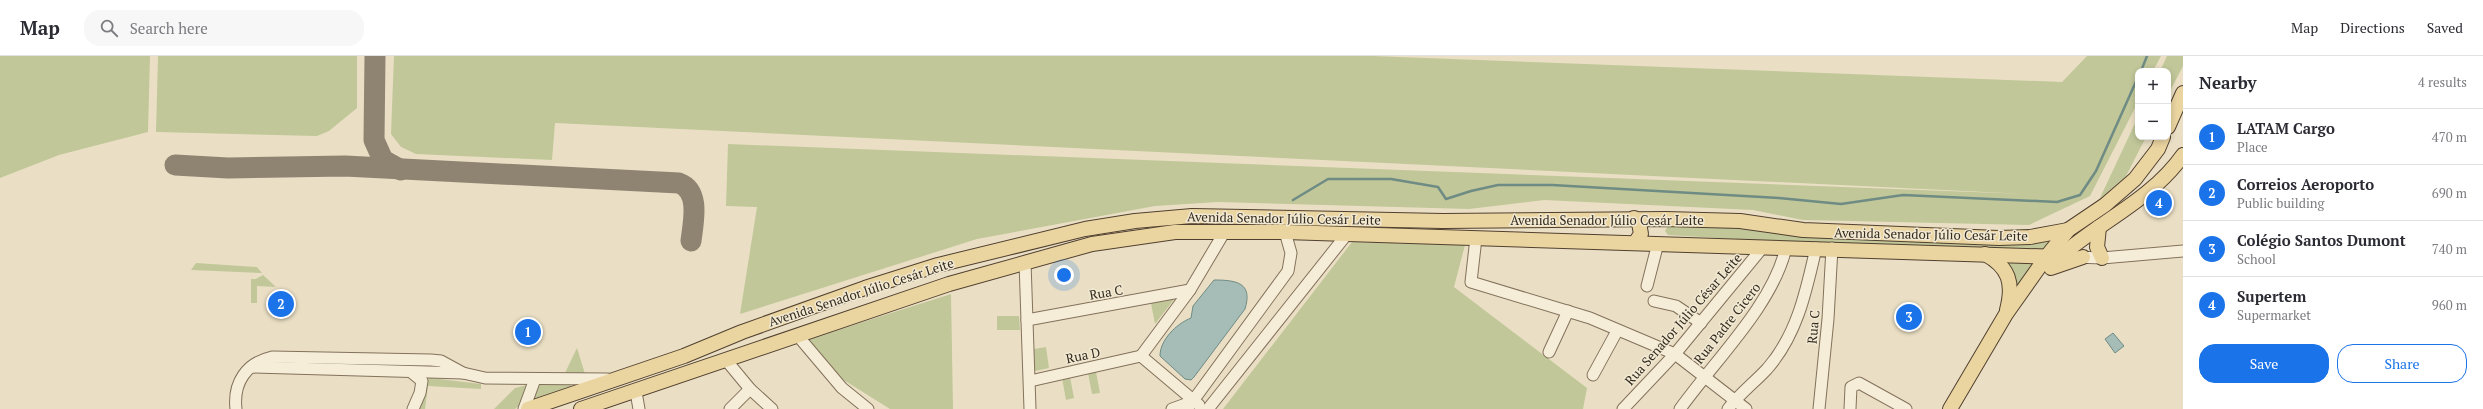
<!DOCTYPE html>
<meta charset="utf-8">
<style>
:root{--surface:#fff;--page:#f7f7f7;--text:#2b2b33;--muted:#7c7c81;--line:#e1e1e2;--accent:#1a73e8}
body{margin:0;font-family:"PT Serif",serif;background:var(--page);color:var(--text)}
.controls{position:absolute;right:12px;top:12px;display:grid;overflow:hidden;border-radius:8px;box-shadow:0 2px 6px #0003}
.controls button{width:36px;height:36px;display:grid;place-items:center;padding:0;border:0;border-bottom:1px solid var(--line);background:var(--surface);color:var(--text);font:20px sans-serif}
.you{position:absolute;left:1064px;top:219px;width:14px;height:14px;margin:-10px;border:3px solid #fff;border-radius:50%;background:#1a73e8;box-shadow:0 0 0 6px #1a73e833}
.badge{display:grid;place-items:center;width:26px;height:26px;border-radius:50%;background:var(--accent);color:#fff;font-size:13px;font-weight:700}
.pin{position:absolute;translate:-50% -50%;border:2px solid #fff;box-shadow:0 1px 4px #0006}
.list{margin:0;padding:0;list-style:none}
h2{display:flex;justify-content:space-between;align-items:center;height:52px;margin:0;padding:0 16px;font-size:17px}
h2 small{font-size:13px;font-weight:400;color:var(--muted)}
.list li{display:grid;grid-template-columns:26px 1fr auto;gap:12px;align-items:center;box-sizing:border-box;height:56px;padding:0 16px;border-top:1px solid var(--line)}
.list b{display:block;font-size:15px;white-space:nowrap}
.list p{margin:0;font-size:13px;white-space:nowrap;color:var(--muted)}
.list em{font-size:13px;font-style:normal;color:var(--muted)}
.actions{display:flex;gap:8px;padding:12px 16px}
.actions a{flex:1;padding:9px 0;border:1px solid var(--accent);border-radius:16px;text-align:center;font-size:14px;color:var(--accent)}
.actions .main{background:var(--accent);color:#fff}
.icon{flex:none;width:22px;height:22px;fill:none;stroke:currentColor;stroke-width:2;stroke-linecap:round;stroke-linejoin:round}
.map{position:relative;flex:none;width:2183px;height:353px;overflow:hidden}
header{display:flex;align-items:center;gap:24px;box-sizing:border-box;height:56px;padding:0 20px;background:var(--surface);border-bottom:1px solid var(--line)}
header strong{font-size:19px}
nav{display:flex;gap:22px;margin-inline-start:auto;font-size:14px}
.search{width:280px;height:36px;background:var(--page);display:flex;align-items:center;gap:10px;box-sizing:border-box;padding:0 14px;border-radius:16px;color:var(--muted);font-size:15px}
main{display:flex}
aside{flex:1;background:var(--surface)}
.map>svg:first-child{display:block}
</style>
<header>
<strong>Map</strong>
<div class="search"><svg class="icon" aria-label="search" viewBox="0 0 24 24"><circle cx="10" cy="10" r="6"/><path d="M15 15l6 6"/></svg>Search here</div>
<nav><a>Map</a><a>Directions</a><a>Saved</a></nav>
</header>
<main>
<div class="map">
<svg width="2183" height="353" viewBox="0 0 2183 353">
<rect width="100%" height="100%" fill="#eadfc4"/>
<!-- green -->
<g fill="#c1c799">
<polygon points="0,0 150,0 148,76 59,99 0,122"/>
<polygon points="158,0 357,0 357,52 329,75 317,80 156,76"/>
<polygon points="394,0 1372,0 2062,26 2087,0 2161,0 2153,15 2138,15 2138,46 2090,140 2029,169 1803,164 1753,154 1544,144 1469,153 1218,146 1155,150 977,183 740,258 757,151 726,150 728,88 2026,138 555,67 552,104 416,98 401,91 391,78"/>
<polygon points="2167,0 2183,0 2183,10 2168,39 2168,15 2160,15"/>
<polygon points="2138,61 2138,81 2146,81 2126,120 2099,144"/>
<polygon points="1670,166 1751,169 1798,178 1856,183 2008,186 2056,182 2046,194 1852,190 1668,179 1665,175"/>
<polygon points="1352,186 1465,189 1454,231 1587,332 1583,353 1223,353"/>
<polygon points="2004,204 2038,206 2014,243"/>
<polygon points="196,207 257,211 262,217 191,214"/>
<polygon points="263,219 276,231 257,230 257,247 251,247 251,223 256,223"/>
<polygon points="951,238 953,353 890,353 839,321 806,284"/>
<polygon points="1176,241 1155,268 1151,247"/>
<polygon points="997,260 1019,260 1020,274 997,274"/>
<polygon points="1046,291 1049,312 1035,315 1034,293"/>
<polygon points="577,292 585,318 564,319"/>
<polygon points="1096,316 1100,337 1092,338 1088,317"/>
<polygon points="1070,321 1074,342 1066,344 1062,322"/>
<polygon points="431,322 481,328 481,333 428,330 425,353 417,353 425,323"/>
<polygon points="570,328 572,333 530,346 536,329"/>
<polygon points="527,329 521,348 515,353 494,353 515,332"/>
</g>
<!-- water -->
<g fill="#a6bdb7" stroke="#6e8b84">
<path d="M1214,224C1237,224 1253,227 1245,253L1194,321L1191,324L1185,323L1160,300C1160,284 1176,268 1191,262L1193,250Z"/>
<polygon points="2113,277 2124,290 2115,297 2105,283"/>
</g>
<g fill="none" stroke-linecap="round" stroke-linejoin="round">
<!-- stream -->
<g stroke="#6e8b84" stroke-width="2.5">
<polyline points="2141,15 2147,0"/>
<polyline points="1293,144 1328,123 1391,123 1438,131 1446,143 1471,135 1498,129 1552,129 1779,142 1841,148 1903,139 2057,146 2080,139 2096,115 2138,21"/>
</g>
<!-- taxiway -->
<g stroke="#8f8472" stroke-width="21">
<polyline points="375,0 374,84 383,104 401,114"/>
<path d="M175,109L228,112L345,110L679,127C701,135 693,167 691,185"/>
</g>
<!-- minor casing -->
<g stroke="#83715c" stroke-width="13">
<g id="minor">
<polyline points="1476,182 1471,226 1590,262 1675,298 1746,353"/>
<polyline points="2075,201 2102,202 2183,195"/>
<polyline points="1025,206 1030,353"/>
<polyline points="1647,230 1658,187"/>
<polyline points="1654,245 1676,250 1701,267"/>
<polyline points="1027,264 1190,234"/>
<polyline points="798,280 842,332 868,353"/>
<polyline points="1549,296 1568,255"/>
<polyline points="1141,300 1190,234 1225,175"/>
<polyline points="1141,300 1199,349"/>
<polyline points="726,304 750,333 772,353"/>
<polyline points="251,311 463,317 485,322 608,323"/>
<polyline points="411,316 422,325 420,337 413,353"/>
<polyline points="1593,319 1617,275"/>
<polyline points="1030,325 1141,300"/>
<polyline points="636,336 639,353"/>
<path d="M236,353C233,327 246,307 272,301L431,304L441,305L463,317"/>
<polyline points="524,353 535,323"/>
<polyline points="730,353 750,333"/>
<polyline points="1172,353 1194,345"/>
<polyline points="1187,353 1288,215 1291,197 1285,176"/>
<polyline points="1208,353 1347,178"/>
<polyline points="1623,353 1675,298 1763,191"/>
<path d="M1680,353C1715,304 1772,250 1786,192"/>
<path d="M1728,353C1739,338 1754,327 1767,313C1797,279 1806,236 1816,192"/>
<polyline points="1819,353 1828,263 1832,192"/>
<polyline points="1850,353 1851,331 1859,327 1906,353"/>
</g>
</g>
<!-- major casing -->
<g stroke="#514030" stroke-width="16">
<g id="major">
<polyline points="2168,71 2183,37"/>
<polyline points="1634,162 1639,167 1641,178 1635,187"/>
<polyline points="2099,171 2097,191 2102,202"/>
<path d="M1985,198C2009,211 2014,227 2007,254"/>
<path d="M2054,206C2094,168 2150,146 2183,99"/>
<polyline points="2051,212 2083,201"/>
<polyline points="528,353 684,300 742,276 865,232 938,209 1085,173 1135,165 1192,160 1443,165 1666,163 1740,165 1803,174 1999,182 2030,181 2068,174"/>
<polyline points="581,353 949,228 1092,188 1175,176 1285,176 2060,201"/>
<polyline points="1950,353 2006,258 2047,200 2068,174 2105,149 2135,123 2158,93 2163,81"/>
</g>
</g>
<!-- minor -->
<use href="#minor" stroke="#f5edd7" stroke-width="11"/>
<!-- major -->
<use href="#major" stroke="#ead4a0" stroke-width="14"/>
</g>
<g text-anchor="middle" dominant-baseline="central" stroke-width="3" stroke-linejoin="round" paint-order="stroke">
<!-- street labels -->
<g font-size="13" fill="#342a1f" stroke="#f2e9d3">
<text transform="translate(1284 162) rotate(1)">Avenida Senador Júlio Cesár Leite</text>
<text x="1607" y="164">Avenida Senador Júlio Cesár Leite</text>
<text transform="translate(1931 178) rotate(1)">Avenida Senador Júlio Cesár Leite</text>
<text transform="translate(861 236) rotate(-18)">Avenida Senador Júlio Cesár Leite</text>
<text transform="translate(1106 236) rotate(-10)">Rua C</text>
<text transform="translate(1683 263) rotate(-49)">Rua Senador Júlio César Leite</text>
<text transform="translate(1727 267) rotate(-52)">Rua Padre Cicero</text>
<text transform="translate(1813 271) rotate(-85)">Rua C</text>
<text transform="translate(1083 299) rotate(-12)">Rua D</text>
</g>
</g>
</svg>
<div class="controls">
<button>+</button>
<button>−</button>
</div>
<div class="you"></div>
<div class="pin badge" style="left:528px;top:276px">1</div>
<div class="pin badge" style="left:281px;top:248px">2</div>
<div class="pin badge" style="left:1909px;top:261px">3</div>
<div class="pin badge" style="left:2159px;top:147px">4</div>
</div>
<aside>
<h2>Nearby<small>4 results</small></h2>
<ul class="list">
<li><span class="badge">1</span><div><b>LATAM Cargo</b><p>Place</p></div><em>470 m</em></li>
<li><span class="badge">2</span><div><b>Correios Aeroporto</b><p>Public building</p></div><em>690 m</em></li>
<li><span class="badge">3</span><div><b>Colégio Santos Dumont</b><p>School</p></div><em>740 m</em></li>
<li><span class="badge">4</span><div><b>Supertem</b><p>Supermarket</p></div><em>960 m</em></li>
</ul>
<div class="actions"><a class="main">Save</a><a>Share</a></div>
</aside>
</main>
